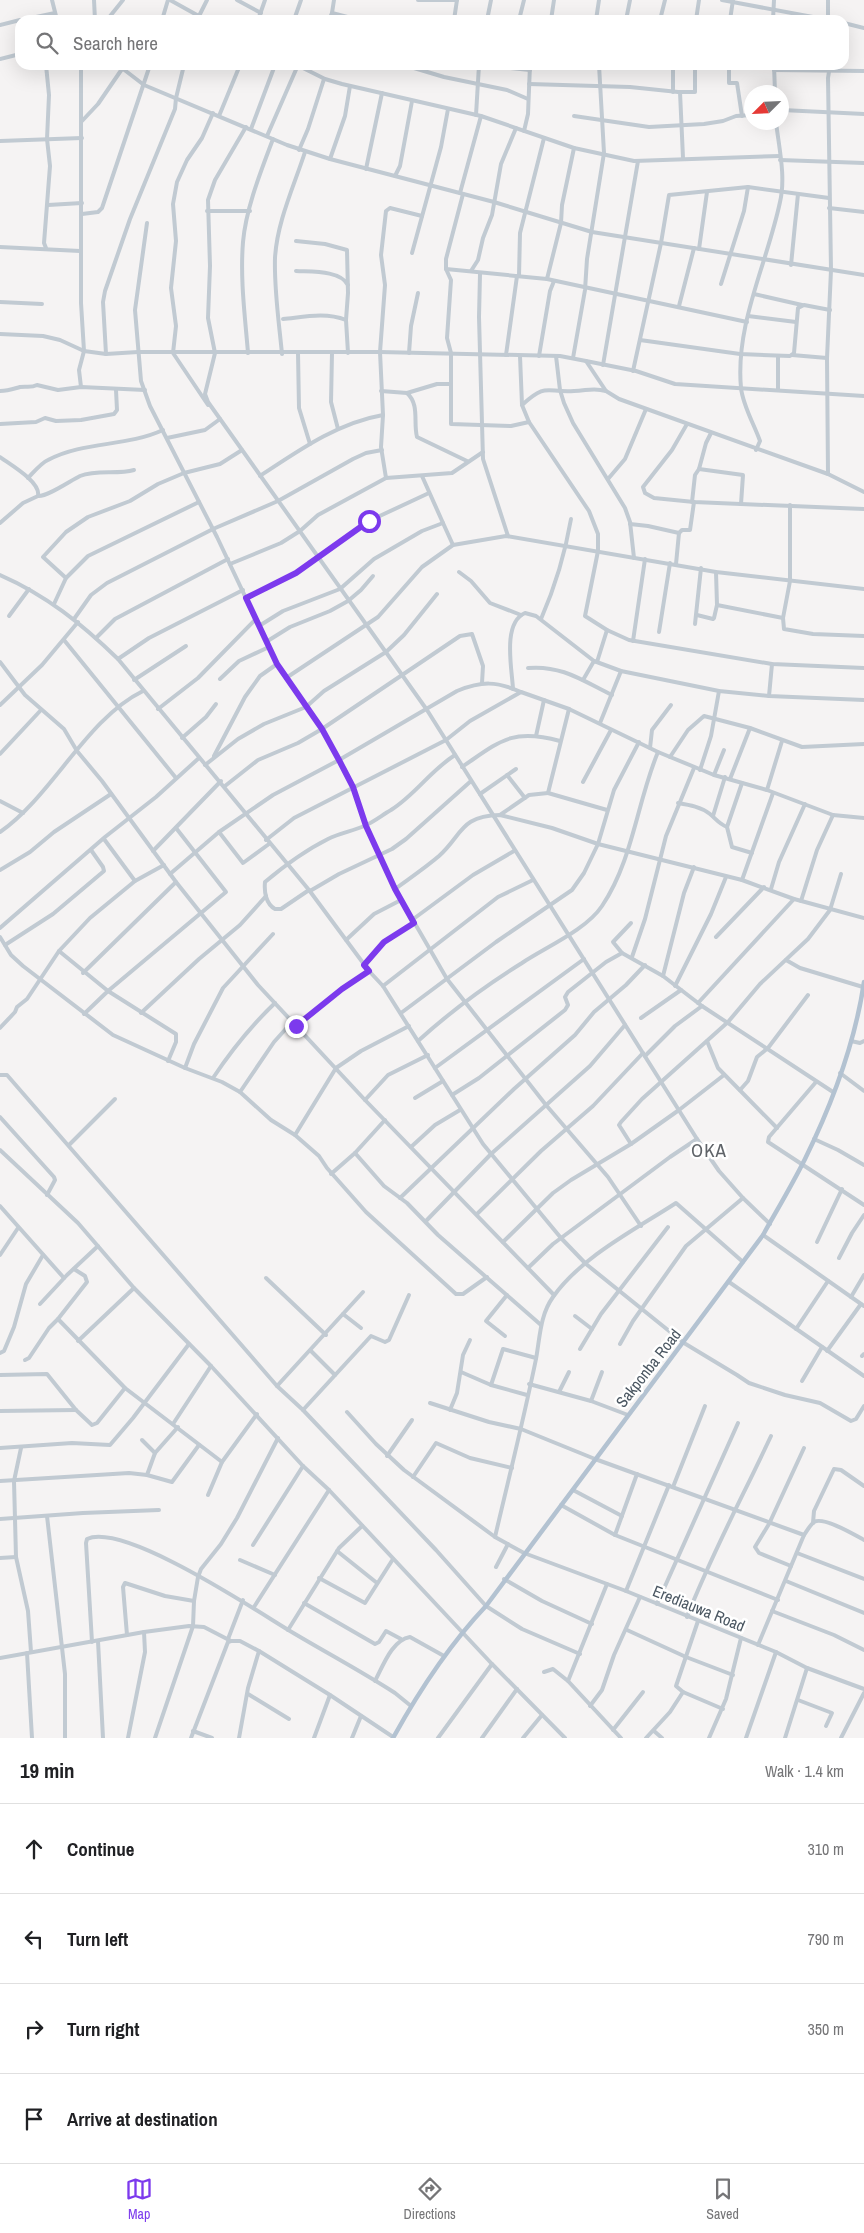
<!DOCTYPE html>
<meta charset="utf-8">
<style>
:root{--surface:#fff;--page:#f2f2f2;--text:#202124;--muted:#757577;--line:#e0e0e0;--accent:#7c3aed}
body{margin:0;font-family:"Archivo Narrow",sans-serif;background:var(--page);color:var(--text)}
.compass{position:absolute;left:744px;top:85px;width:45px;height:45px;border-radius:50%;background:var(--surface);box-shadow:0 5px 20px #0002;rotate:246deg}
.stop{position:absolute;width:15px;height:15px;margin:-11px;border:4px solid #7c3aed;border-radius:50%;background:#fff}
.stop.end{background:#7c3aed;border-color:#fff;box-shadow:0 1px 5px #0008}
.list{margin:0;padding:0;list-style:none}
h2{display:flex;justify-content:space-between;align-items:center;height:65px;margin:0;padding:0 20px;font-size:21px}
h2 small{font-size:16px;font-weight:400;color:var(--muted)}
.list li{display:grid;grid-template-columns:32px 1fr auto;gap:15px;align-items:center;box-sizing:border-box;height:90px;padding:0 20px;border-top:1px solid var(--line)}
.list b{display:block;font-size:19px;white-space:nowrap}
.list em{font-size:16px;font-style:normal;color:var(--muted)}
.icon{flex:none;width:28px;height:28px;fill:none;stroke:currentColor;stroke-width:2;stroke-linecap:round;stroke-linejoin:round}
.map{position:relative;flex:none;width:864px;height:1738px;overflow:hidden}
.search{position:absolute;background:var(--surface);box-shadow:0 5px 20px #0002;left:15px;right:15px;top:15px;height:55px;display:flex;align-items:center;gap:12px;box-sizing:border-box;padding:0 18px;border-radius:15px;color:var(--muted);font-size:19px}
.sheet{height:425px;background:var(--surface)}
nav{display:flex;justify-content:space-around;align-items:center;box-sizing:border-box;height:70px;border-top:1px solid var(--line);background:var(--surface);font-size:14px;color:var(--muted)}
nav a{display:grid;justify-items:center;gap:2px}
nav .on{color:var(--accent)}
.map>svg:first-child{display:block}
</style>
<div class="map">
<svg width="864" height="1738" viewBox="0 0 864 1738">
<rect width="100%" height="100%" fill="#f5f3f3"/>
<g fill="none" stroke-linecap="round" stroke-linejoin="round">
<!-- minor -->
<g stroke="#c1cad2" stroke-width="4">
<polyline points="52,0 57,20"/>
<polyline points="94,0 95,20"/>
<polyline points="170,0 206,20"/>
<polyline points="237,0 261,13"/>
<polyline points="334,0 332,13 359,20"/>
<polyline points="418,0 457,0"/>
<polyline points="722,0 829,20"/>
<polyline points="828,0 828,20"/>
<polyline points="22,20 55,13"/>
<polyline points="107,20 123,0"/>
<polyline points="162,20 168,0"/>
<polyline points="197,20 207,0"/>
<polyline points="258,20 265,0"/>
<polyline points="294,20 301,0"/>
<polyline points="329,20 332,13"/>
<polyline points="454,20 457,0"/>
<polyline points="487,20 491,0"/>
<polyline points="519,20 524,0"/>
<polyline points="551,20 554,0"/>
<polyline points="596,20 599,0"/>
<polyline points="626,20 630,0"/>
<polyline points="660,20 665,0"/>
<polyline points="696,20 699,0"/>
<polyline points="730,20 733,0"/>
<polyline points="773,20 774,0"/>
<polyline points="844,23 864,28"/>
<polyline points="0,25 20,20"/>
<polyline points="0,59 20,54"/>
<polyline points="81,65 81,303 84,351 79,370 81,387"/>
<polyline points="118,65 144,85 287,145 330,159 494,202 592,232 864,275"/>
<polyline points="297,65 325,79 342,84 481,116 574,148 634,161 780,156"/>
<polyline points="404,65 444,77 507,90 528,99"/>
<polyline points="673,65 673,92"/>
<polyline points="729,65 729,83 737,83 742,116"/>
<polyline points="774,65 775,92"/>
<polyline points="500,67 530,70"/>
<polyline points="774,70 864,71"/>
<polyline points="529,84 630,87 678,92 695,92 695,65"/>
<polyline points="680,92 683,158"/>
<polyline points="782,110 864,114"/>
<polyline points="476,115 479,65"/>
<polyline points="219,116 240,65"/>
<polyline points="574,116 649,127 704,124 723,121 736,116 752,115"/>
<polyline points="82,121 98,104 122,69"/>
<polyline points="246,127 215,180 208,200 210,266 208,318 215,353 205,394 208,402 427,710 697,1139 719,1171 743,1198"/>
<polyline points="251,129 275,65"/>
<polyline points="524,131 528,114 530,65"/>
<polyline points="267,136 298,65"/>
<polyline points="0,141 82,138"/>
<polyline points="299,150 308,129 324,79"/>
<polyline points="330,159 345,116 350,86"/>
<polyline points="780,160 864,163"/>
<polyline points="366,169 382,93"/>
<polyline points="395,176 400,166 412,101"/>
<polyline points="460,193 481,116"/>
<polyline points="463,194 446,259 446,269 451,280 447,338 451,353 451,424 511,426 529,422"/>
<polyline points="48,205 82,203"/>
<polyline points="829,208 864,212"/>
<polyline points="207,211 250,211"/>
<polyline points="82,214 98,212 102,208 150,65"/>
<polyline points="422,216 390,208 386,211 381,255 385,285 380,352 383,415 381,447 386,478 452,473 483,452"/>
<polyline points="147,223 135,310 141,381 150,406 217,537 277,664 322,729 339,760 353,787 366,826 395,889 447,979 546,1105 608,1177 641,1226"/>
<polyline points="296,241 325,244 347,250 348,293 346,320 348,353"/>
<polyline points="0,247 80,251"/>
<polyline points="46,248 44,243 50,166 47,139 49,95 46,65"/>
<polyline points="699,249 707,192"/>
<polyline points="412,253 441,147 448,109"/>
<polyline points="791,265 798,194"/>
<polyline points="446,269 547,279 561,223 562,205 574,148"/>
<path d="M296,271C311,272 340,270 348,285"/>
<polyline points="471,271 478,260 483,238 492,215 501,164 516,128"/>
<polyline points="480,274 479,317 483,459 508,536"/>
<polyline points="519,276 520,233 544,138"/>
<polyline points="547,279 747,322"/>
<polyline points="721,284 744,211 748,187"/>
<polyline points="754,294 802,305"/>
<polyline points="0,302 42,304"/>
<polyline points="679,306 694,248"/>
<polyline points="748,316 796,322"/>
<path d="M283,319C304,317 325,312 346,320"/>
<polyline points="0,334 43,336 60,340 84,351 106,354 138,352 380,352 560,356 586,361 606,391 619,399 828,474 864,492"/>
<polyline points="640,340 740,354 790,356 794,353 798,308 804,305 830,310"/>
<path d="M248,353C245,316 240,279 243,242C246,208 261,171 273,139"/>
<polyline points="298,353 299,408 310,444"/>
<polyline points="332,353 331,402 338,429"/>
<polyline points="409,353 411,326 418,293"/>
<polyline points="106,354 103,302 105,291 130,219 175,109 176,98 184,65"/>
<path d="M282,354C279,322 274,290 275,258C277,222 294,186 305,152"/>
<polyline points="506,355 517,276"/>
<polyline points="792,355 827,358"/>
<polyline points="520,356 522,405 529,422 589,511 598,534 598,551 585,616 607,630 629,640 772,664 864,668"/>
<polyline points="539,356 550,291 554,281"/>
<polyline points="556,356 560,390 564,403 573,423 625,508 630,522 634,558"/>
<polyline points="573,358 585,290 587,259 604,153 599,65"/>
<polyline points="586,361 636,371 675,384 864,396"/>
<polyline points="603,365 638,161"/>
<polyline points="633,371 661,243 669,195 748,187 829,198"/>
<polyline points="778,389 778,356"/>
<path d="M0,391C8,391 13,389 20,387C27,386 31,388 37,385L58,390L81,387L145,390"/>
<path d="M381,391L407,393C420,405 413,422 417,437L467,461"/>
<polyline points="407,393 437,384 450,384"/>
<polyline points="208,405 173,353 176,326 171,288 176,241 173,204 177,182 187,160 202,138 213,113"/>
<path d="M522,405C547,382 546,393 574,391C586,391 593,387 606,391"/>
<polyline points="0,424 36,422 45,418 56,421 81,420 114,414 117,410 116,390"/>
<polyline points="687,424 672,450 643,487 645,493 654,498 694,502 864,509"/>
<polyline points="167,438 205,430 220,419"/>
<path d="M756,450L760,441C754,424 743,406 741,388C735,324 767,264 780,202C786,177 779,148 776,122"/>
<path d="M0,457C11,465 41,482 38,496L23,503L0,523"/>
<polyline points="699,469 743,475 741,504"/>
<polyline points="828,474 827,358 831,270 828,78 830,65"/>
<path d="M260,476C298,451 337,423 383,415"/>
<polyline points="422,476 443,523"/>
<path d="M28,478C34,472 41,463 48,460C84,441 126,447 163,430"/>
<polyline points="608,479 625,459 646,409"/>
<path d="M38,496C47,497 70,481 80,476C97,469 117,475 134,470"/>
<polyline points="692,502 695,475 699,469 706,443 711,433"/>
<polyline points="790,505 790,581 783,618 784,629 813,634 864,636"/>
<polyline points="630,524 648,526 679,533"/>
<polyline points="230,564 281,543 300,531 318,515 386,478"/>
<polyline points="676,564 679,533 682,530 690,530 694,502"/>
<polyline points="459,572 471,581 490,603 521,615"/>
<path d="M0,575C46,595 82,624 118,659L309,890L369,971L383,986L483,1144L561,1238L586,1264L684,1343L737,1375L749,1383L785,1395L820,1403L851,1421L856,1419L864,1406"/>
<polyline points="66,578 43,557 66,532 88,517 130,501 158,484 184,473 220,464 242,450"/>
<polyline points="246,598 296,573 369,521 429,493"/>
<polyline points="54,604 66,578 88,556 199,502"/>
<polyline points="717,605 783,618"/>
<polyline points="697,615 713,619 714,618 717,605 716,572"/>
<polyline points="9,616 29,589"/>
<polyline points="74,619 91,595 107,583 213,529 278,501 353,459 366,453 382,450"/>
<path d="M541,619C555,587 565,554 571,519"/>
<polyline points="695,624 701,568"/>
<polyline points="259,626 283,611 340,589 374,559 422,531 443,523 453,545"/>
<polyline points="659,632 670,563"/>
<polyline points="96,638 115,619 228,559"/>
<polyline points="64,640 176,778"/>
<polyline points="633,641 645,559"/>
<polyline points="266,642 290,627 330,611 348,601 361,590 373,576"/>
<polyline points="118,659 149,638 243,590"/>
<polyline points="0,662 25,695 64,729 77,751 102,781 176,882 258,985 365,1100 554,1295"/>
<polyline points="597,662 607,630"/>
<path d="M528,668C562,665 583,681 612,695"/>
<polyline points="286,678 378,617 422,567 453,545 506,536 716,572 864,589"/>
<polyline points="220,679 239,661 269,647"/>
<polyline points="134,680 186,646"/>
<polyline points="583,680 594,661"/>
<path d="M513,689C512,669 502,623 525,613L536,616L594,661L621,671"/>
<polyline points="769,696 772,664"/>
<polyline points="0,705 42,665 78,622"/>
<polyline points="158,709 198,678 256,619"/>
<polyline points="600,723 621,671 719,691 769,696 864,700"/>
<polyline points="536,736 544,700"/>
<polyline points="182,738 206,717 216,704"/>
<polyline points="650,748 652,730 671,705"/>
<polyline points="0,754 41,710"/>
<polyline points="214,756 245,697 260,676 277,664"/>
<polyline points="670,757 688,730 704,716 750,728 802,747 864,744"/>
<polyline points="205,765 238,739 264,724 306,707 324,691 386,652 404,635 437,594"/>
<path d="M462,767C500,741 512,728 560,741"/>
<polyline points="700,770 711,736 719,691"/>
<polyline points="507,775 525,798"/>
<polyline points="714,775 724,750"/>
<polyline points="730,779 750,728"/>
<polyline points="583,782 611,730"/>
<polyline points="225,786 258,760 298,743 322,729 460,636 472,634 483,666 482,683"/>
<polyline points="767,790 782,741"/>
<polyline points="548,793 607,810"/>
<polyline points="480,794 516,769"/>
<polyline points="0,801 23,813"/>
<path d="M678,803C690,805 701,807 710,814C716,819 719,824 727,827L732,847L752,853"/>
<polyline points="500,815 529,795 548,793 569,709"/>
<polyline points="713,816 725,777"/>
<polyline points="727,827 742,783"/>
<path d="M0,832C53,795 86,719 143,691"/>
<polyline points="219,832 243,863 269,844"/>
<polyline points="104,839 135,881"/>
<polyline points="266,840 294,818 446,740 470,721 521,692 569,709 658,752 714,775 767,790 833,815 864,818"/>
<polyline points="153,851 221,781"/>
<polyline points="0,870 30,852 54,832 111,794"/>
<path d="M170,874L219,832L273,795L339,760L457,691C482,681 496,681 521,692"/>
<polyline points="742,880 773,793"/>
<path d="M395,889C410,878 425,868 439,856C463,834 460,816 500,815L552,828L598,844L742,880L794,899L864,918"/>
<polyline points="771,889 779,862 805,804"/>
<path d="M309,890L281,909H275C266,904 264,892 265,882C284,866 306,850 328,839C340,833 353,831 364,826C374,822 382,815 391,810C415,795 430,771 455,755"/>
<polyline points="310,891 339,874 392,849 406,839 471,781"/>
<polyline points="801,901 817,850 833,815"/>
<polyline points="412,920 473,875 514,851"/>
<polyline points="0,928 105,837 156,797 199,758"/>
<polyline points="0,937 11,955 23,966 113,1035 185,1068 222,1082 240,1092 271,1120 295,1135 319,1156 327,1168 366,1212 456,1294 463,1294 487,1277"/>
<polyline points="716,937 764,887"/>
<polyline points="346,940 374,914 401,900"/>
<polyline points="5,945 53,914 104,871 103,867 91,850"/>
<polyline points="59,951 108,991 176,1034 176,1042 168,1061"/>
<polyline points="622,953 613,942 631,923"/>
<polyline points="632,957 645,919 666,836 694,768"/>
<polyline points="786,960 800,968 863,987"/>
<polyline points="365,965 384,942 414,923"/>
<polyline points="83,973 176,882"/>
<polyline points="663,976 684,893 694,867"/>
<polyline points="383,986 498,897 533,880"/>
<polyline points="675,986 711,914 726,877"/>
<polyline points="698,1003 794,899"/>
<polyline points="141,1013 199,959 240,925 266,896"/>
<polyline points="401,1013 496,942 572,890 584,873 598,844 614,790 639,742"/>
<polyline points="84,1014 108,991 226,892 176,828"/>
<polyline points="641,1018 681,990"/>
<polyline points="297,1026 342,989 369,971"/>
<polyline points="0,1028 15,1012 17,1007 27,999 59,951 90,918 135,881 164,865"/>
<path d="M418,1041C450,1012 485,986 522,963C546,947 586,930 602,906C633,860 637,802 658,752"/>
<polyline points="707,1041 718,1068 777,1128"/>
<polyline points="851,1041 860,1043 864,1041"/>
<polyline points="645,1056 675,1026 702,1006"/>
<polyline points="185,1068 194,1044 223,988 273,934"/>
<polyline points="435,1068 584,959"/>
<polyline points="840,1073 864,1091"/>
<polyline points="0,1075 7,1075 277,1386 303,1410 436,1550 486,1606 522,1629 580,1654"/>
<path d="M213,1078C231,1051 251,1026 275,1003"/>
<polyline points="816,1082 769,1137 768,1142 864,1205"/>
<polyline points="740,1090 748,1081 757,1057 768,1048 808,995"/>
<polyline points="240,1092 274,1042 292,1022"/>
<polyline points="452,1095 479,1078 565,1010 568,1005 565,997 568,992 606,962 622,953 663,976 702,1006 833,1092"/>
<polyline points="415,1098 443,1081"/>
<polyline points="365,1100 388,1075 428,1055"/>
<polyline points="0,1117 54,1177 55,1180 47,1195"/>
<polyline points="295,1135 336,1068 361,1051 409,1026"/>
<polyline points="814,1139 838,1150 864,1165"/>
<polyline points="631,1144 619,1125 621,1122 642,1099 728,1022 760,984 808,939 830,910 841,874"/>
<polyline points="69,1145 115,1099"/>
<polyline points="411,1147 435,1125 460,1110"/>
<polyline points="0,1150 78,1223 134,1288 211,1366 303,1466 329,1490 492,1664 565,1738"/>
<polyline points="355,1153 384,1186 407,1203 438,1235 541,1325"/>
<polyline points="331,1174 355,1153 385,1120"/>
<polyline points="400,1198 514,1089 575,1035 594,1012 626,985 645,965"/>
<polyline points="0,1206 64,1278"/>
<polyline points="477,1214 541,1151 593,1106 643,1053"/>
<polyline points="426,1221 491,1154 590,1066 625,1025"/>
<polyline points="763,1235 864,1306"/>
<polyline points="503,1242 553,1193 571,1180 631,1144 679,1110 724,1075"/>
<polyline points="817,1242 842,1189"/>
<polyline points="0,1255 18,1228"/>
<polyline points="839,1258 852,1233 864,1215"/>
<path d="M743,1262L676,1203C636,1229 581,1257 553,1297C540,1315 540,1337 536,1359C524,1418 509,1477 495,1537L524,1553L626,1591L776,1652L807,1668L864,1689"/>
<polyline points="528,1268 553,1244 670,1157 697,1139"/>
<polyline points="266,1278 326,1335"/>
<polyline points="729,1282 864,1376"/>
<polyline points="851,1297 864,1275"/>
<polyline points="40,1304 67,1275 98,1246"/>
<polyline points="343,1314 361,1328"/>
<polyline points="575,1316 592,1329"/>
<polyline points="58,1319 87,1282 85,1276 74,1269"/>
<polyline points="796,1329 828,1281"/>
<polyline points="505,1336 486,1321 507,1295"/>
<polyline points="78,1341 134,1288"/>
<polyline points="620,1344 633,1321 686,1246 743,1198 770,1224"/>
<polyline points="580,1349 601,1314 668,1227"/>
<polyline points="311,1351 335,1375"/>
<polyline points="827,1351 861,1304"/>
<polyline points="0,1353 4,1351 14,1327 26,1284 43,1255"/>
<polyline points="862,1356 864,1354"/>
<polyline points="25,1360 29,1358 49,1328 58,1319 125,1388 222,1462"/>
<polyline points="461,1372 491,1385 527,1395"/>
<polyline points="0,1375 47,1374 76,1410 92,1425 97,1423 125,1388"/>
<polyline points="802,1381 822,1347"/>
<polyline points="529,1384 591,1401 628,1415"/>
<polyline points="491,1385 503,1349 536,1358"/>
<polyline points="277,1386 363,1292"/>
<polyline points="559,1392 569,1372"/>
<polyline points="591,1401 602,1372"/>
<polyline points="430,1403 489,1422 521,1429 595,1459 804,1535 758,1645"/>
<polyline points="303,1410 371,1336 385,1342 389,1340 409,1295"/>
<polyline points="450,1410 457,1393 463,1355 470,1340"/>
<polyline points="0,1411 76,1410"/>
<polyline points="347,1412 376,1444 404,1470 495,1537"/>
<polyline points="173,1424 211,1366"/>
<polyline points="142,1440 155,1453"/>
<polyline points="0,1448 72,1443 110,1445 133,1418 189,1344"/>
<polyline points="21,1448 14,1481 16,1557 28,1611 31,1652"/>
<polyline points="387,1456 412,1420"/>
<polyline points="147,1475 155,1453 178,1427"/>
<polyline points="413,1477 436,1443 470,1458 512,1468"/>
<polyline points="0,1481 129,1473 147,1475 172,1482 199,1445"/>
<polyline points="673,1487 705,1406"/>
<polyline points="573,1490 622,1516"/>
<polyline points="208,1495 222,1462 257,1414"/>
<polyline points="561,1505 615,1535 778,1600"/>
<polyline points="47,1516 65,1674 65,1738"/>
<polyline points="0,1519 83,1513 159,1510"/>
<polyline points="813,1523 814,1511 834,1469 841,1470 864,1486"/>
<polyline points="615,1535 637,1474"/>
<path d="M804,1535C807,1531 810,1525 814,1522C823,1516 855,1535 864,1540"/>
<polyline points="253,1545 303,1466"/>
<polyline points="337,1551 377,1583"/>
<polyline points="797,1553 864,1579"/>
<polyline points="0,1558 16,1557"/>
<polyline points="240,1560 275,1575"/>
<polyline points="791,1566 759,1553 755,1547 769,1524 804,1448"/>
<polyline points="496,1567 508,1544"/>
<polyline points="319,1578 365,1603 393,1559"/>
<polyline points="504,1579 542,1601 592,1624"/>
<polyline points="786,1581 864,1613"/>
<polyline points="626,1591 669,1485"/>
<polyline points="304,1603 375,1644 379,1642 386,1631 401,1639"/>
<polyline points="657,1604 738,1423"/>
<polyline points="254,1607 329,1490"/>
<polyline points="772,1611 834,1635 864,1650"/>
<path d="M687,1617C711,1555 743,1496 771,1436"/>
<polyline points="698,1621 676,1686 683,1692 723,1709"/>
<polyline points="288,1630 339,1548 362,1526"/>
<polyline points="627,1630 686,1657 733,1675"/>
<polyline points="127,1635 123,1587 125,1583 165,1596 194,1601"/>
<polyline points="228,1639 243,1600"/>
<polyline points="98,1641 103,1738"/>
<path d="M92,1642L86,1543L87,1539C124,1522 255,1610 290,1631C325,1652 361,1671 395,1693L411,1706"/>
<polyline points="27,1653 32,1738"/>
<polyline points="0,1658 144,1632 189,1626 204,1627 231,1641 240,1641 259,1651 330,1695 393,1737"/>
<polyline points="544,1672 553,1669 568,1681 621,1738"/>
<path d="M375,1681C383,1666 392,1640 410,1637L444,1656"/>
<polyline points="568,1681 607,1584"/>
<polyline points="248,1694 289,1719"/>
<polyline points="798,1700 832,1713 826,1726"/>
<polyline points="590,1706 602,1690 614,1655 640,1597"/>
<polyline points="613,1730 643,1692"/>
<polyline points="193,1731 212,1738"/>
<polyline points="654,1731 662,1738"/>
<polyline points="128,1738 145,1652 144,1632"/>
<polyline points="155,1738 193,1626 194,1601 198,1577 201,1569 221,1544 237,1518 278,1438"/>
<polyline points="191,1738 228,1642 231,1641"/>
<polyline points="239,1738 248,1688 259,1651"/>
<polyline points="314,1738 330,1695"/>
<polyline points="352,1738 361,1716"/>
<polyline points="438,1738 492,1664"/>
<polyline points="482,1738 517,1689"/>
<polyline points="523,1738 542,1715"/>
<polyline points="646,1738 670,1712 683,1692"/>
<polyline points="709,1738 726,1699 741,1638"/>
<polyline points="746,1738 776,1652"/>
<polyline points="785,1738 807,1668"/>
<polyline points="841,1738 864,1693"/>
</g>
<!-- major -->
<path stroke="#b3c2d1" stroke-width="4.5" d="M393,1738C419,1691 449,1645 486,1606L763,1235C777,1210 792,1185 805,1159C832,1104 855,1043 864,982"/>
</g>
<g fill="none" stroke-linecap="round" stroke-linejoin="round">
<!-- route -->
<polyline stroke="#7c3aed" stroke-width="6" points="296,1026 342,989 369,971 364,965 384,942 414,923 395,889 366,826 353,787 339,760 322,729 277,664 246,598 296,573 369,521"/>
</g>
<g text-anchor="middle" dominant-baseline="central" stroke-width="5" stroke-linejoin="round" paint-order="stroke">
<!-- street labels -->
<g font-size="16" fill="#4a5661" stroke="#fff">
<text transform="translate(648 1368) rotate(-52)">Sakponba Road</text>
<text transform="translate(699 1608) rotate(22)">Erediauwa Road</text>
</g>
<!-- quarter labels -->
<g font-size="19" letter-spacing="1" fill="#5f6368" stroke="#fff">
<text x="709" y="1150">OKA</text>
</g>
</g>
</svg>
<svg class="compass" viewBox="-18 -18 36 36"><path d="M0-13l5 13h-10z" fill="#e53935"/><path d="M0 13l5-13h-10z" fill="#757577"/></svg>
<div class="stop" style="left:369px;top:521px"></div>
<div class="stop end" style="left:296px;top:1026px"></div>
<div class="search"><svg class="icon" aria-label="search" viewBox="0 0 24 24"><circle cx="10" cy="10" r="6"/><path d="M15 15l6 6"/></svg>Search here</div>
</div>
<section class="sheet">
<h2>19 min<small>Walk · 1.4 km</small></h2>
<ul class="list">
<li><svg class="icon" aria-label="ahead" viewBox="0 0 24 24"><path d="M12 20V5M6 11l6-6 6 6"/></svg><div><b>Continue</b></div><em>310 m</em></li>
<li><svg class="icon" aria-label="left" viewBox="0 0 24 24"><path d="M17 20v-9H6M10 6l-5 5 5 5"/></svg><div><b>Turn left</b></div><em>790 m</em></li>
<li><svg class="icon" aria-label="right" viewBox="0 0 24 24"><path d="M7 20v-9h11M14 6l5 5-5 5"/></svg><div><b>Turn right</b></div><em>350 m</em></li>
<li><svg class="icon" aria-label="arrive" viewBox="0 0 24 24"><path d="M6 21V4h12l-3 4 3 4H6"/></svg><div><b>Arrive at destination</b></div></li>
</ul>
</section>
<nav>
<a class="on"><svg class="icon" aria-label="map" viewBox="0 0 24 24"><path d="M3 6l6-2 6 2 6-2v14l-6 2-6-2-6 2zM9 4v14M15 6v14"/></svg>Map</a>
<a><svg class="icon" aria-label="directions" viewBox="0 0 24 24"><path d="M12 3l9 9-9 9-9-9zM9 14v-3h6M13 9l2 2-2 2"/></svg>Directions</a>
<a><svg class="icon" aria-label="saved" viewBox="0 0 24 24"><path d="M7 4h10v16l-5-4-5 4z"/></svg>Saved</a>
</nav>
